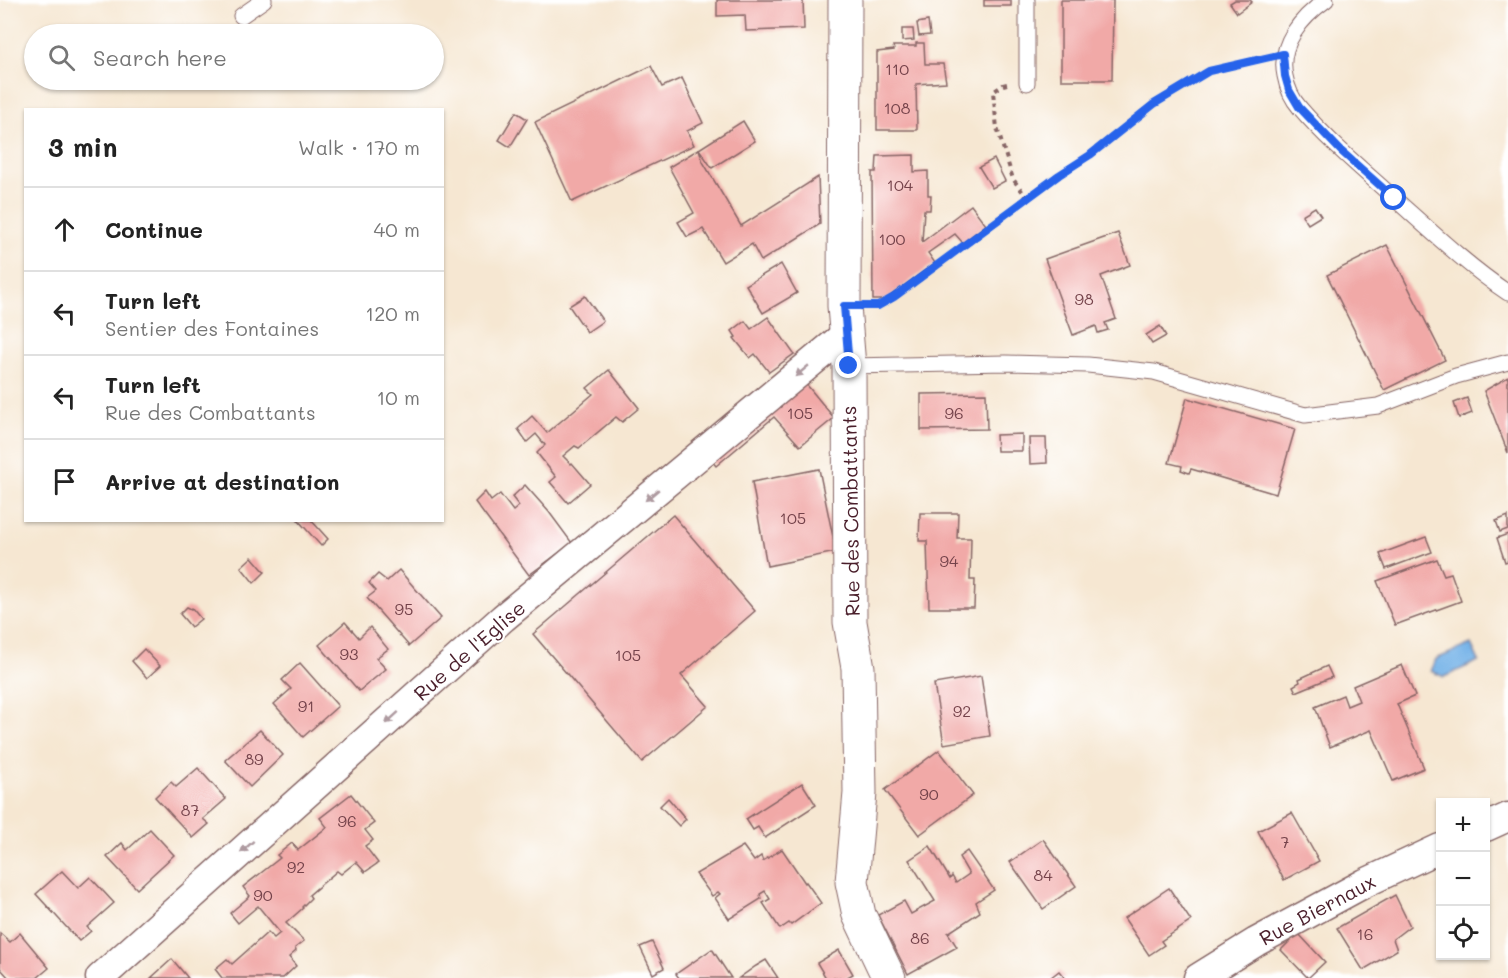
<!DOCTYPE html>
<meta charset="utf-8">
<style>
:root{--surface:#fff;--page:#f2f2f2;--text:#222;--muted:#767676;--line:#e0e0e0}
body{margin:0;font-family:Mali,sans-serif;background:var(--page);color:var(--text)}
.controls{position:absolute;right:18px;bottom:18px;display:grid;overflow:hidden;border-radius:0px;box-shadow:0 2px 4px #0004}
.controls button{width:54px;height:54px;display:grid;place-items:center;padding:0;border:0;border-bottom:2px solid var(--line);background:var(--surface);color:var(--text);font:30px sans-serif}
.stop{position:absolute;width:18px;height:18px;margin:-14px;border:4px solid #2563eb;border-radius:50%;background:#fff}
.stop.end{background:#2563eb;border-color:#fff;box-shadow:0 2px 6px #0008}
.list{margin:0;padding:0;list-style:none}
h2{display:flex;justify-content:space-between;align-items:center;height:78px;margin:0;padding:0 24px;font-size:26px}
h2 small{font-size:20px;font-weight:400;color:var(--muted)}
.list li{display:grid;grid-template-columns:39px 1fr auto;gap:18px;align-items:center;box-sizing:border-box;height:84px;padding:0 24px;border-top:2px solid var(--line)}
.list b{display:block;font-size:22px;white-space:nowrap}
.list p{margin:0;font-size:20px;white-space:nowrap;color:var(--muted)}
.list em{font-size:20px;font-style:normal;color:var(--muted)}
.icon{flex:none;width:33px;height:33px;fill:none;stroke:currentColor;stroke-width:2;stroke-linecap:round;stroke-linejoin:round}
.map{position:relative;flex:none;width:1508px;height:978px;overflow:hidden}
.search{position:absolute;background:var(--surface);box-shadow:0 2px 4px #0004;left:24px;top:24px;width:420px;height:66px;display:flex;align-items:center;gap:15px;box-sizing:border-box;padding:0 21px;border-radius:33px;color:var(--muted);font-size:22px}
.panel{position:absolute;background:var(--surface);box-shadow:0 2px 4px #0004;left:24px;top:108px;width:420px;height:414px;border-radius:0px}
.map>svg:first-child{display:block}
</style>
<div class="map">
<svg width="1508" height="978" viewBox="0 0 1508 978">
<rect width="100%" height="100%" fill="#fff"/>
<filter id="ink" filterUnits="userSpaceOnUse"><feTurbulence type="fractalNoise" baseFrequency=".0167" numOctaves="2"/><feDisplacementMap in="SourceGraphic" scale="12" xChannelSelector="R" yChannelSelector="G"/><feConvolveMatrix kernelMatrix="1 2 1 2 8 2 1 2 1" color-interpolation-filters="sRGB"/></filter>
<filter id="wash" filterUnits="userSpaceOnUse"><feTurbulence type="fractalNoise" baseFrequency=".008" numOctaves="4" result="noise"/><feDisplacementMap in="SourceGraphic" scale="24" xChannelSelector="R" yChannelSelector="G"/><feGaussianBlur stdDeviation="1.35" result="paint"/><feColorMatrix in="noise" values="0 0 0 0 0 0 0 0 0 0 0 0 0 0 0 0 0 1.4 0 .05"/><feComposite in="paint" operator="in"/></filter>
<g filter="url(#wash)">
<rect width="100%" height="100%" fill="#f6e7d2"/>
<!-- water -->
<polygon fill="#76b3e8" stroke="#60698a" stroke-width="1.5" points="1471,644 1479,661 1444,677 1431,671 1436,659"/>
<g id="blocks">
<!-- building -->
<g fill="#f1a9a7">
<polygon points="717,0 803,0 804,29 746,31 745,15 717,16"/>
<rect x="984" y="0" width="27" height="6"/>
<polygon points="1061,0 1113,0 1112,80 1061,80"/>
<polygon points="1235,0 1250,0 1252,2 1237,13 1230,3"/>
<polygon points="928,21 930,35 919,36 917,23"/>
<polygon points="902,29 913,29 914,40 902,41"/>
<polygon points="916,43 924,43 925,64 943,64 946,82 916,84 917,130 877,130 877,52 894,50 893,46 916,46"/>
<polygon points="651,66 662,87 682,78 703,123 687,131 694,145 572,202 535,122"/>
<polygon points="516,112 527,119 510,147 499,140"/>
<polygon points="743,121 755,141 712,168 699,149"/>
<polygon points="699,149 703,162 741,226 818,177 820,224 761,261 752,244 723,262 703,229 687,237 678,222 694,213 669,167"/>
<polygon points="914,155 914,172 928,171 928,195 931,195 930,210 924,210 922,242 971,205 986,225 963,243 955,234 928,253 935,263 885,300 873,300 872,172 876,172 877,156"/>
<polygon points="994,159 1005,181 992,188 979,167"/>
<polygon points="1315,207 1321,216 1308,224 1302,215"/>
<polygon points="1118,233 1130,265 1101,276 1116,319 1105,323 1108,330 1098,333 1096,326 1073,335 1045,259"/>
<polygon points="1387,245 1445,360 1384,390 1327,275"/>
<polygon points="781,264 797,293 763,313 746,285"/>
<polygon points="585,296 603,321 587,332 569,306"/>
<polygon points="768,317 794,354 769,372 755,354 750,358 734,338 736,337 732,331 745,321 751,329"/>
<polygon points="1160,326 1166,336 1152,344 1146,335"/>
<polygon points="609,370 639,408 622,422 616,417 579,448 575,446 563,456 571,464 572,463 590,484 568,503 550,482 556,477 537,453 545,445 536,434 527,442 518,429 532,416 547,433 593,394 587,388"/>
<polygon points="1508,377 1508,453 1484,391"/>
<polygon points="802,379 834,418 800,446 774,417 716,466 711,460"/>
<polygon points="986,393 987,429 921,430 921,394"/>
<polygon points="1187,398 1295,429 1276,494 1191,469 1189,473 1181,470 1182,466 1169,463"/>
<polygon points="1467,398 1472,413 1459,418 1454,403"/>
<polygon points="1022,434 1022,451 997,451 996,435"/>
<polygon points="1029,438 1046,438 1047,463 1030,464"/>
<polygon points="819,469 836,552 767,566 752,482"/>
<polygon points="525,485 549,512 572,543 529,575 475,502 485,492 491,501 500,494 513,511 519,506 512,497"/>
<polygon points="920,513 958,513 957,538 971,538 970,580 975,580 974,608 929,608 927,541 919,541"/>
<polygon points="673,515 755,611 681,675 708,706 642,762 533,634"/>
<polygon points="1508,516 1508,529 1500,532 1496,521"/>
<polygon points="298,520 311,520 328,539 321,546"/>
<polygon points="1508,534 1508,561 1505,562 1497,538"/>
<polygon points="1426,537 1432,552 1386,569 1380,554"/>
<polygon points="252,557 265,572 254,583 241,567"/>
<polygon points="1437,559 1444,575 1451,573 1461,601 1395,625 1377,581"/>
<polygon points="399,570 441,618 409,646 367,598 376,591 369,583 378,574 387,581"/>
<polygon points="187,607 191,609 192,608 201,619 191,627 180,614"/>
<polygon points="345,622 359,638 370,627 388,649 376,658 386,669 359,691 319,645"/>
<polygon points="144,649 160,666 147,678 132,661"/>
<polygon points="300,663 338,706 303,737 274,704 291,689 282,680"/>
<polygon points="1402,665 1415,696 1397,704 1424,768 1393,781 1371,730 1330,747 1315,707 1343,695 1347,706 1359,701 1353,686"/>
<polygon points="1327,666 1332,677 1296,692 1293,686 1300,682 1299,679"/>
<polygon points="981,676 990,736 944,744 934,684"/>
<polygon points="260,730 283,755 250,787 225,760"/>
<polygon points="939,750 973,795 919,835 885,790"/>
<polygon points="198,768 226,799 203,819 209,824 193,838 155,797 171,782 176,787"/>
<polygon points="802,783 816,805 765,838 758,827 753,830 746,819"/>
<polygon points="351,794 374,823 365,830 373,840 365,846 378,863 365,872 356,862 341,874 337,871 309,895 311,898 302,907 303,908 286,923 304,941 295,948 296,951 289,957 296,966 283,978 222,978 215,969 227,959 232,964 268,932 274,938 280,933 258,906 238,923 230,913 250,896 243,887 280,858 277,855 292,843 298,850 327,827 320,818"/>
<polygon points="668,798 686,819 679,826 660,806"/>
<polygon points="1292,813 1319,861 1284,880 1258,831"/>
<polygon points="150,829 174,855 137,889 107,857 122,843 127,850"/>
<polygon points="1043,839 1076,886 1043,909 1010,862"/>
<polygon points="743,846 754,861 761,856 763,861 782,849 805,883 806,882 821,903 791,925 789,923 780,929 763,903 770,899 765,891 760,894 761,899 729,919 715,898 720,894 718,892 712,896 696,874"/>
<polygon points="930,846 950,879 952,876 956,883 969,874 959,857 967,851 994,890 976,902 980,912 948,933 957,947 908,974 878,915 904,901 911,914 935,901 909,860"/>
<polygon points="62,871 78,888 90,877 114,903 87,927 91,931 79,941 36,894"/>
<polygon points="1169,888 1191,921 1161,941 1164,945 1149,955 1124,918"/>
<polygon points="1395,895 1410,926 1393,939 1397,950 1363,970 1337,928"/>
<polygon points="0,933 10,942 20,933 49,968 37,978 9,978 0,968"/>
<polygon points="1298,933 1325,962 1308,978 1281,950"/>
<polygon points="652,942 664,968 653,974 640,947"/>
<polygon points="712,949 731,978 679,978 676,974"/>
<polygon points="839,950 853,974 846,978 826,978 817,963"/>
<polygon points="172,959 188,978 151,978"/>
<polygon points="766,960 778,978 739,978 756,966"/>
<polygon points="1059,971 1065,978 1050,978"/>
</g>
</g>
</g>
<g filter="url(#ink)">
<use href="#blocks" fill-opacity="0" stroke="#866565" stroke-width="1.5"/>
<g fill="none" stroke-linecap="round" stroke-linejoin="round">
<!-- service casing -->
<g stroke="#866565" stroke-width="17">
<g id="service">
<polyline points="1027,0 1027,83"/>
<path d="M1326,0C1302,17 1278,44 1285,76C1287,87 1292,99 1300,108C1329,142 1363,170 1396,200C1432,232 1468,266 1508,293"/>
<polyline points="241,16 264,0"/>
<polyline points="849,366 1006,363 1088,365 1154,372 1305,415 1378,406 1456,376 1508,362"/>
</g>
</g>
<!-- minor casing -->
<g stroke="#866565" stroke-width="31">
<g id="minor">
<polyline points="1486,827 1508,817"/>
<polyline points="100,978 503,618 847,333"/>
<polyline points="1198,978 1256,942 1365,883 1440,848"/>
</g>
</g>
<!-- tertiary casing -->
<g stroke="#866565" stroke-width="35">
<polyline id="tertiary" points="845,0 844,306 849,366 850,622 858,668 860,793 852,882 859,915 889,978"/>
</g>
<!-- path -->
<g stroke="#866565" stroke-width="4" stroke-dasharray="4.5 4.5" stroke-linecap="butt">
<polyline points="1007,84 1003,85 993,92 997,128 1013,179 1028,199"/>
<polyline points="872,306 878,306 894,298 1059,175 1090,155 1153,104 1209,71 1262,58"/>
</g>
<!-- service -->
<use href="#service" stroke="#fff" stroke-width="15"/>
<!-- minor -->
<use href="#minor" stroke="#fff" stroke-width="28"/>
<!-- tertiary -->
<use href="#tertiary" stroke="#fff" stroke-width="33"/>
</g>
<!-- one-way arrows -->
<defs><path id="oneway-solid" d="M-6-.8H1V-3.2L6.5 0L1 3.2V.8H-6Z" transform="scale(1.5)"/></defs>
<g fill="#ae9aa0">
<use href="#oneway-solid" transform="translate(802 371) rotate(140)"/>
<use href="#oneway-solid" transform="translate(652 495) rotate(140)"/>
<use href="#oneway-solid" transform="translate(392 718) rotate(138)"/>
<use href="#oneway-solid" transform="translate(247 847) rotate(138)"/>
</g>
</g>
<g fill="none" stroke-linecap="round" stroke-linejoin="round" filter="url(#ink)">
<!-- route -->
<polyline stroke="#2563eb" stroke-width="8" points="849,366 844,306 878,306 894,297 1059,175 1090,155 1154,104 1209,71 1283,54 1285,76 1289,90 1299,107 1341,151 1394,198"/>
</g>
<g text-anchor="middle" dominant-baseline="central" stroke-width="4.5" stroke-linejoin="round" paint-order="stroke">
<!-- number labels -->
<g font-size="16" fill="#74424a">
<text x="897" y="68">110</text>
<text x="897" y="107">108</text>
<text x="900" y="184">104</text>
<text x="892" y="238">100</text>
<text x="1084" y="298">98</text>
<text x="800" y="412">105</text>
<text x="954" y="412">96</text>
<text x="793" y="517">105</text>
<text x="949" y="560">94</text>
<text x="404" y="608">95</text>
<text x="349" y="653">93</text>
<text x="628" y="654">105</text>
<text x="306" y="705">91</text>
<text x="962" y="710">92</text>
<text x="254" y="758">89</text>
<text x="929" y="793">90</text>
<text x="190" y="809">87</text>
<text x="347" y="820">96</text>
<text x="1285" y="841">7</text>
<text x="296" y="866">92</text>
<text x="1043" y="874">84</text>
<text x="263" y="894">90</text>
<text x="1365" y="933">16</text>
<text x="920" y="937">86</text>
</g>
<!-- street labels -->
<g font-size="20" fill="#4a1f2b" stroke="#fff">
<text transform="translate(850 511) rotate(-91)">Rue des Combattants</text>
<text transform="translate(469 650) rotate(-41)">Rue de l'Eglise</text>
<text transform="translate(1317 909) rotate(-28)">Rue Biernaux</text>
</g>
</g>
</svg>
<div class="controls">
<button>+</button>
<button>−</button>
<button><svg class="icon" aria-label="locate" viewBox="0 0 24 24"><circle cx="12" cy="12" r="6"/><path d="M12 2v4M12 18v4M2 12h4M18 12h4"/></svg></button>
</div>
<div class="stop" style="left:1394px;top:198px"></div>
<div class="stop end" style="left:849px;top:366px"></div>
<div class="search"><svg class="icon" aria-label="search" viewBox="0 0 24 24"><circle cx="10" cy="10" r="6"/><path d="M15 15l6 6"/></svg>Search here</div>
<section class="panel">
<h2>3 min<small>Walk · 170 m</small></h2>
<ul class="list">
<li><svg class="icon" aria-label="ahead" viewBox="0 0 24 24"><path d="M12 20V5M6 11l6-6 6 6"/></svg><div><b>Continue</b></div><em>40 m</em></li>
<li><svg class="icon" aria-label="left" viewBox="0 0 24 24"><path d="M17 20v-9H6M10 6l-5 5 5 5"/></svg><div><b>Turn left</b><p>Sentier des Fontaines</p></div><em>120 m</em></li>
<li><svg class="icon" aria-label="left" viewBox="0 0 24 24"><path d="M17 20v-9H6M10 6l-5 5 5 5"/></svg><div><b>Turn left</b><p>Rue des Combattants</p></div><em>10 m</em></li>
<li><svg class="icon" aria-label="arrive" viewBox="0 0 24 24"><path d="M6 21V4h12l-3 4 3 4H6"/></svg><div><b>Arrive at destination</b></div></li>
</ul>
</section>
</div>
